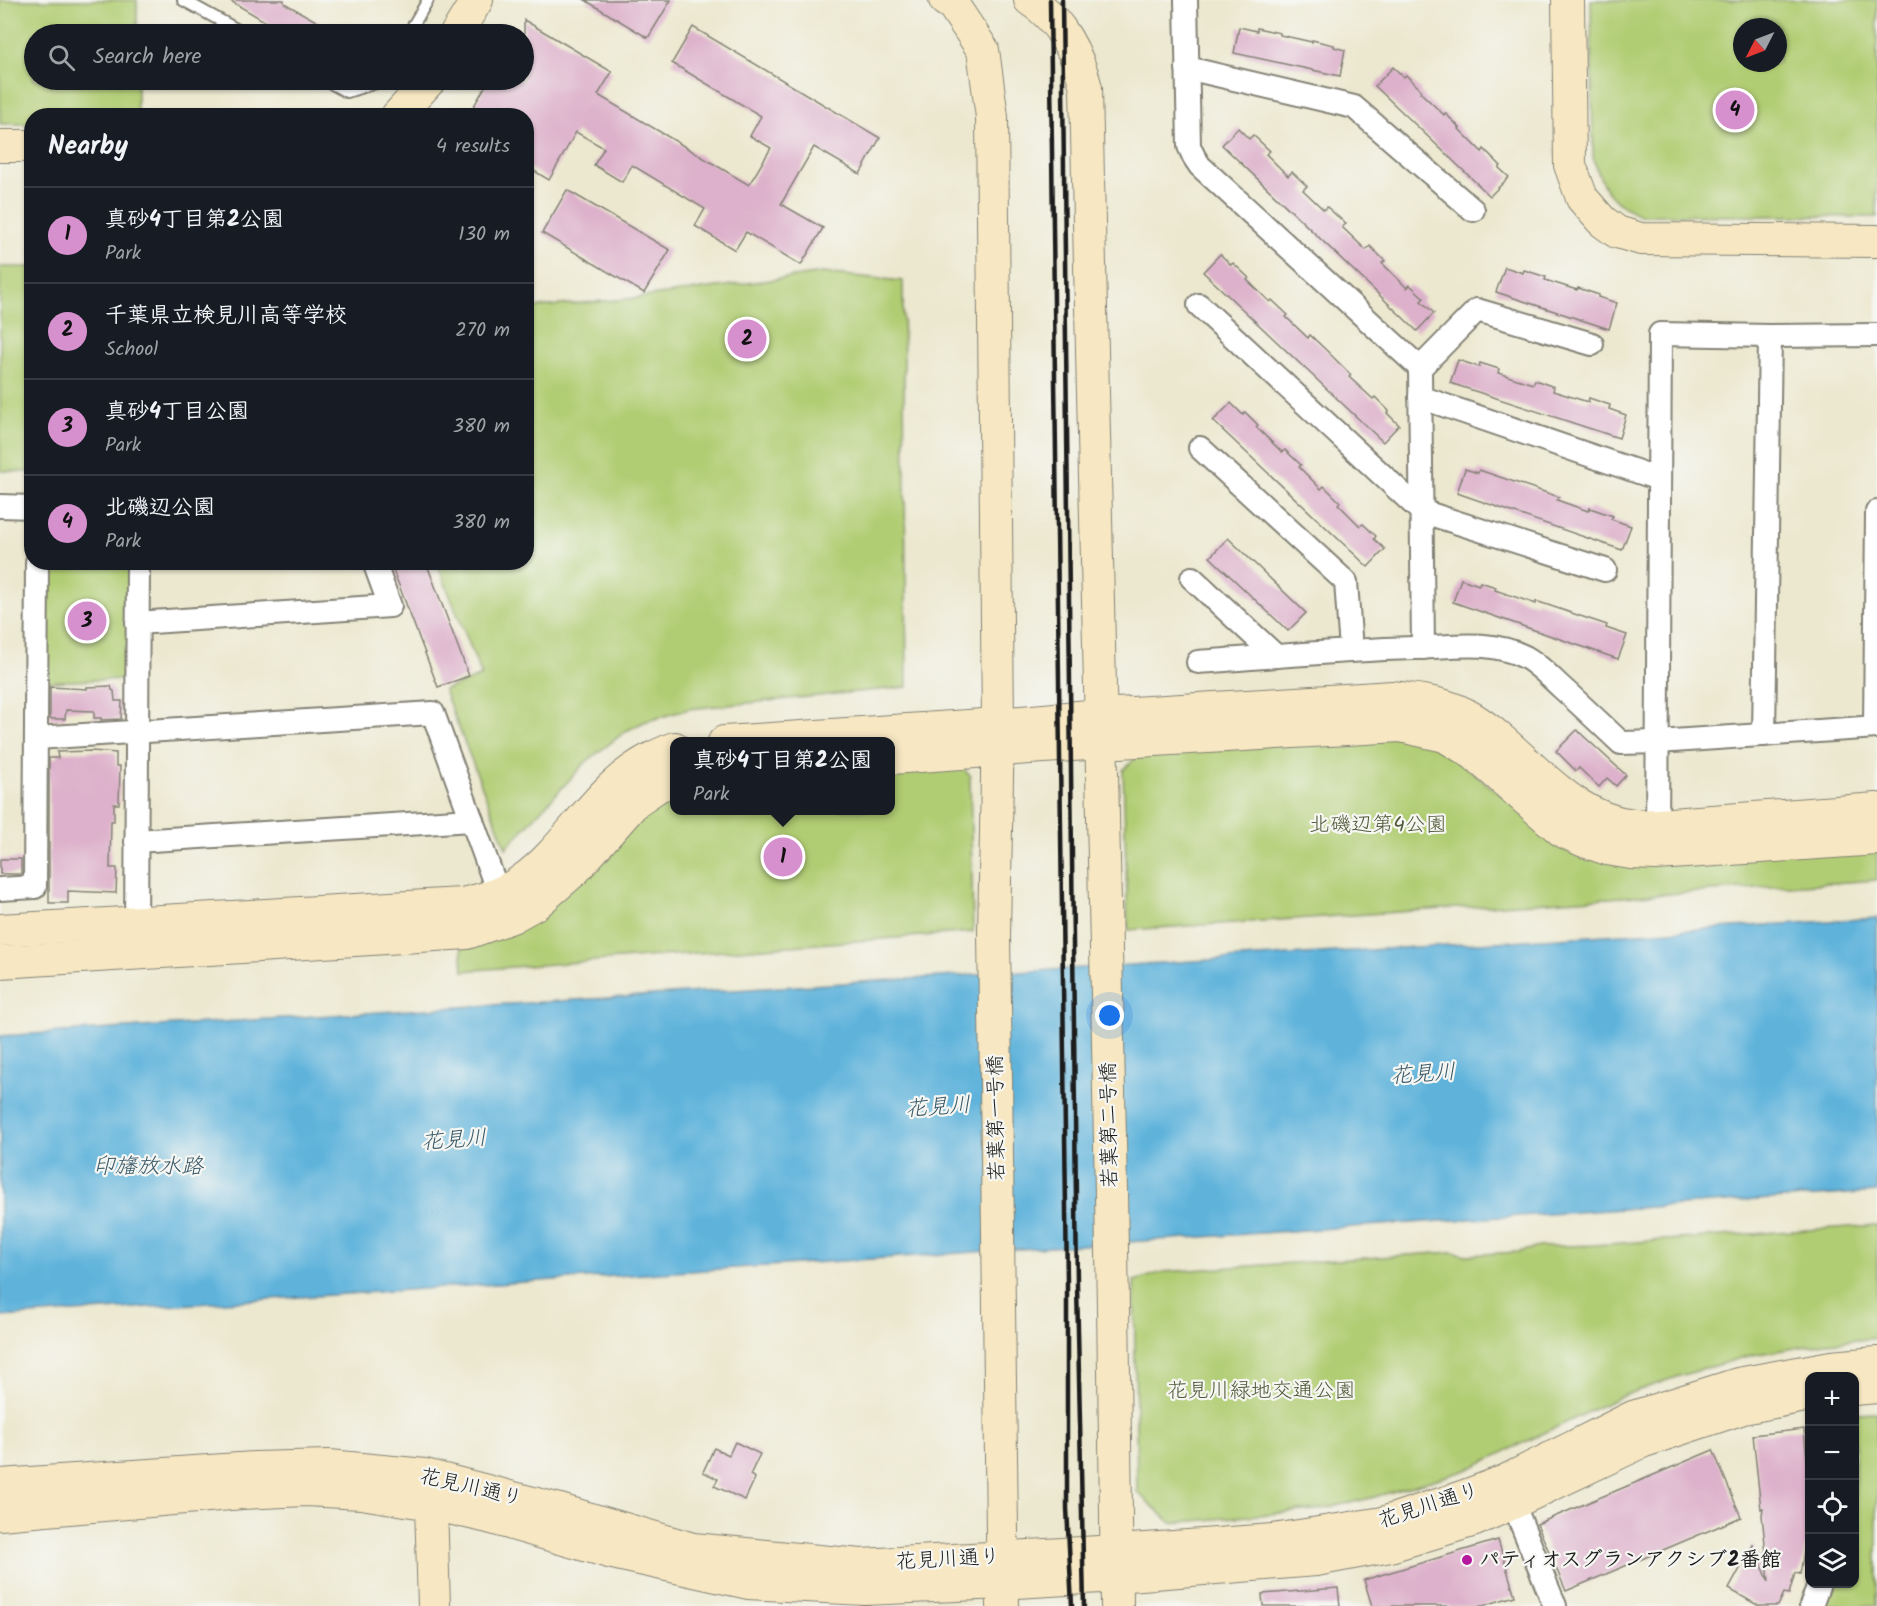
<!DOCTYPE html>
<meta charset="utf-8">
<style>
:root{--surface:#171b24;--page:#20242c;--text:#f1f3f6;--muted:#9ea1a6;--line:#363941;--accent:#d690ce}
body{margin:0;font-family:Kalam,"Klee One",sans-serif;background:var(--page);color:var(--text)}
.controls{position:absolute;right:18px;bottom:18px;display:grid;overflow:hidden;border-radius:12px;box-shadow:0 2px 4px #0004}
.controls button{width:54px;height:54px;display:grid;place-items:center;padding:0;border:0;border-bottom:2px solid var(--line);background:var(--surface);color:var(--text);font:30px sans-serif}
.compass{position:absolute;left:1733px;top:18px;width:54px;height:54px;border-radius:50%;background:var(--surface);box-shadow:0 2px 4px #0004;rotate:228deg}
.you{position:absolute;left:1110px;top:1016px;width:21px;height:21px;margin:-15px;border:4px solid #fff;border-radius:50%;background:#1a73e8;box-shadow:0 0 0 9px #1a73e833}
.badge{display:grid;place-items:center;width:39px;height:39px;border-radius:50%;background:var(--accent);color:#111;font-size:20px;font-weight:700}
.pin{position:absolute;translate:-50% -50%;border:3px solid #fff;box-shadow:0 2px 6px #0006}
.popup{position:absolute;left:670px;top:737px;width:225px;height:78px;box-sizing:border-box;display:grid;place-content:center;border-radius:12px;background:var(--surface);filter:drop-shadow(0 2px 4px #0005);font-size:20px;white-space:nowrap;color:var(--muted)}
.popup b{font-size:22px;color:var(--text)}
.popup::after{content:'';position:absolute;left:50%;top:100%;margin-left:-12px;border:12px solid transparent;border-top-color:var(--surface)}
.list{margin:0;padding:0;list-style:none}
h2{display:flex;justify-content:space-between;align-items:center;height:78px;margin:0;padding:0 24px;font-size:26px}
h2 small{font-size:20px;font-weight:400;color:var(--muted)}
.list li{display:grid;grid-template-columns:39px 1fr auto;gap:18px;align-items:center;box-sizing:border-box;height:96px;padding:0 24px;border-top:2px solid var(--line)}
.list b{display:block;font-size:22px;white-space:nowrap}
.list p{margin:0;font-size:20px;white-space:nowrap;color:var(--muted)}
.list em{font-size:20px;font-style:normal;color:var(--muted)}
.icon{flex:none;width:33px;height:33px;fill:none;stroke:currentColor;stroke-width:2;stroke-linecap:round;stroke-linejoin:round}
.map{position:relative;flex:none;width:1877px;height:1606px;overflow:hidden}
.search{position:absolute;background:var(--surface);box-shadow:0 2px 4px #0004;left:24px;top:24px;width:510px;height:66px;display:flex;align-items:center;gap:15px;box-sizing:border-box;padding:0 21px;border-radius:33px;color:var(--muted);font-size:22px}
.panel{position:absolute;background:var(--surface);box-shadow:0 2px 4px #0004;left:24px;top:108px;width:510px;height:462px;border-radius:24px}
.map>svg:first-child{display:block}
</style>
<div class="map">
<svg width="1877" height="1606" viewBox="0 0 1877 1606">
<rect width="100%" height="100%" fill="#f6f6f2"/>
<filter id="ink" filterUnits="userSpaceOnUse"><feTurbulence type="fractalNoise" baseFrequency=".0167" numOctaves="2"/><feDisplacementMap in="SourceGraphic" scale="12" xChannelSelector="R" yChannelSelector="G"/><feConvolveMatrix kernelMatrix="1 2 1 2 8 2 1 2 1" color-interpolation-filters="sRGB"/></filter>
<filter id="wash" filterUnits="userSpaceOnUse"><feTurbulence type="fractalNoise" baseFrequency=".008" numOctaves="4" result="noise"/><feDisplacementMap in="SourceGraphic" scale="24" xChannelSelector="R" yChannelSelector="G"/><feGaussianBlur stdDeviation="1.35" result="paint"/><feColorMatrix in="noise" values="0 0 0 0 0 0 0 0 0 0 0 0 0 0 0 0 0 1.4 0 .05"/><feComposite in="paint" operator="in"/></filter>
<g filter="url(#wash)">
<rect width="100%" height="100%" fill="#ece8cf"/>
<!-- green -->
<g fill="#b1cd73" stroke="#667448" stroke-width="1.5" fill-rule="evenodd">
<polygon points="0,0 137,0 137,34 34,34 34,80 137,80 137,115 32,116 31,124 0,124"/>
<path d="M1591,0H1877V217L1640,215C1610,202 1602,189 1593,157ZM1742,27H1778V63H1742Z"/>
<polygon points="0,267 31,267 31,472 0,471"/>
<polygon points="823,273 903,281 907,687 689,709 644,722 626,731 586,762 506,848 444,690 482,676 437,563 526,562 527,308 628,299"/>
<polygon points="45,563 131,563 129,679 44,682"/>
<polygon points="1403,734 1437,744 1519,809 1877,846 1877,880 1128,930 1123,770 1140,754"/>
<polygon points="962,767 970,776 973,932 463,971 461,942 631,818 675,788 675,810 891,810 891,772"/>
<polygon points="1877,1225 1877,1338 1826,1343 1752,1355 1676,1377 1620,1397 1464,1471 1371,1498 1323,1509 1171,1523 1137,1492 1134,1281 1163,1272 1452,1252 1467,1255 1518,1252 1539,1247 1594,1245"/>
<polygon points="1877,1412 1877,1606 1822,1606 1831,1584 1854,1584 1855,1413"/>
</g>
<!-- water -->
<polygon fill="#5fb3db" stroke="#3e687c" stroke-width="1.5" points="1877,918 1877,1192 0,1317 0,1036"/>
<g id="blocks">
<!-- building -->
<g fill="#ddb1cb">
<polygon points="229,0 284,0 284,3 339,34 284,34 272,28 273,26"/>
<polygon points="585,0 671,0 648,38"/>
<polygon points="524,20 612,72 598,95 749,185 771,148 750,136 761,116 672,63 693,27 880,138 860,174 814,147 781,204 823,228 801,265 746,232 735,250 695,226 705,209 632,165 622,182 594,165 604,148 576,132 549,180 526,166 526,116 468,116 489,80 524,80"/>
<polygon points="1239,27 1257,31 1257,28 1280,33 1280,35 1312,42 1312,40 1334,45 1334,47 1345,50 1340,76 1234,53"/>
<polygon points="1393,67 1404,77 1406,75 1421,90 1420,92 1444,115 1445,113 1460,128 1459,129 1482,152 1484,149 1501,166 1499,168 1509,177 1490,196 1375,86"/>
<polygon points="1238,128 1249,139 1253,135 1270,151 1266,154 1288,176 1292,172 1307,186 1303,190 1324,210 1327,207 1346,224 1342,227 1366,250 1370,246 1385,261 1382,263 1407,288 1410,285 1424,298 1421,301 1434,313 1417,331 1222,145"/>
<polygon points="567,190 670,250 644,293 542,233"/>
<polygon points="1220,254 1231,265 1233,263 1249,278 1247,280 1270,302 1272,300 1288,315 1286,317 1308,338 1310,335 1325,349 1351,375 1349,377 1373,399 1375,397 1389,411 1387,413 1399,425 1383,442 1203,272"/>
<polygon points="1505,267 1523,273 1524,270 1546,277 1545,280 1577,290 1578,288 1599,295 1598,297 1617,303 1609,329 1496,292"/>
<polygon points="1458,360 1479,367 1480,363 1499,369 1498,373 1533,384 1535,380 1554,387 1553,391 1588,402 1589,398 1610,405 1609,409 1626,415 1619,438 1450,383"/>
<polygon points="1231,403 1243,415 1245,412 1258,425 1256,427 1282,452 1285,450 1301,465 1299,467 1321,489 1324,486 1340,502 1338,504 1360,526 1363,524 1376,536 1374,539 1385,549 1368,567 1213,421"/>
<polygon points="1465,469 1478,473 1479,470 1559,497 1557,500 1588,511 1590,508 1613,516 1611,519 1631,526 1622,550 1457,493"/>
<polygon points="1228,538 1306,613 1288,631 1210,557"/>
<polygon points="390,562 426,562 469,676 438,687"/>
<polygon points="1461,579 1479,585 1480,582 1496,587 1495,590 1536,604 1536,601 1607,625 1606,628 1627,635 1618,659 1453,602"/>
<polygon points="111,686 112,690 114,691 115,701 122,701 121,719 101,720 101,718 94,718 94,711 66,710 65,719 50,719 50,687 87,689 87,687"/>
<polygon points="1577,730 1626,775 1616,786 1607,778 1599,787 1579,768 1576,771 1556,751"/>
<polygon points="92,751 116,753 116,766 120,766 119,804 114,804 114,821 111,821 110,868 117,868 116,893 68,891 68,903 49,903 49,758 58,758 57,752"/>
<rect x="0" y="859" width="21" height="15"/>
<polygon points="1804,1429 1809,1480 1809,1524 1800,1574 1795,1573 1789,1594 1784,1593 1778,1606 1759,1606 1729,1589 1753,1545 1769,1582 1762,1515 1763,1508 1761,1509 1753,1435"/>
<polygon points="735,1442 760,1454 750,1475 755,1478 745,1500 714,1486 718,1479 703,1472 714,1448 729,1455"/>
<polygon points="1713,1450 1741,1517 1566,1591 1537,1524"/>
<polygon points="1498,1540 1515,1596 1482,1606 1372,1606 1364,1580"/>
<polygon points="1338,1588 1340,1606 1263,1606 1262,1594"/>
</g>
</g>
</g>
<g filter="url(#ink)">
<use href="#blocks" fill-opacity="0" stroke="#848276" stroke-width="1.5"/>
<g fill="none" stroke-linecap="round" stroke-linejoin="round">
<!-- lane casing -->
<g stroke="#848276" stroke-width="14">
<g id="lane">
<polyline points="183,0 245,34"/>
<polyline points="408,34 428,0"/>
<polyline points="325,80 347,92 382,81 383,80"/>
</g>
</g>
<!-- street casing -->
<g stroke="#848276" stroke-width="26">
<g id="street">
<polyline points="1186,0 1189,146 1194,157 1200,166 1420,368"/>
<polyline points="1187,68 1354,107 1473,210"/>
<polyline points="1199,305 1421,511 1605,570"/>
<polyline points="1420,397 1659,479"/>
<polyline points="1200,448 1346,582 1351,650"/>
<polyline points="0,506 32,507"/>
<polyline points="1192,578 1276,656"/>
<polyline points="137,623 390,606 374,562"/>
<polyline points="1423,648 1420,368 1477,310 1592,344"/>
<path d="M1198,662C1269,657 1341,650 1413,648C1451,647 1489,639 1525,657C1538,664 1550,677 1561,687C1581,705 1601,724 1621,743L1658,742L1877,727"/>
<polyline points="1875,727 1877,512"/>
<polyline points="1764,735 1770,336"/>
<polyline points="36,738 433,713 499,895 505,906"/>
<polyline points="1657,838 1660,334 1770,336 1877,335"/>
<polyline points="136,841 472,820"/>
<polyline points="0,889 35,887 37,562"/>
<polyline points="136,935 138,562"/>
<polyline points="1513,1503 1555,1606"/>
<polyline points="1811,1606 1819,1584"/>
</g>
</g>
<!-- secondary casing -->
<g stroke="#848276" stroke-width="34">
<g id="secondary">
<polyline points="945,0 953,5 983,50 992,117 998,724 994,933 1003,1606"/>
<path d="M1030,0C1060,19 1078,54 1086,88C1097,594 1112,1100 1117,1606"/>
<polyline points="1568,0 1570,165 1582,198 1602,221 1617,232 1641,239 1877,241"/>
<polyline points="456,34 477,0"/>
<polyline points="397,116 430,80"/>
<polyline points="0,146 32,146"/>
<path d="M724,742L998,724L1100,715L1393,697C1420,700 1448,703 1472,718C1527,752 1565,818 1634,825C1642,826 1650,825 1657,825L1877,809"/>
<polyline points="891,758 1101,743 1400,726 1445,736 1474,754 1562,831 1584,841 1607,849 1631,853 1656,854 1877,839"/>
<path d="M0,930L462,904C484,899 503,894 521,881C572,845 595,786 654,757C661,754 668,750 675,748"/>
<polyline points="0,962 467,933 512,917 537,903 574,871 636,801 658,786 675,780"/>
<polyline points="1854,1389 1877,1387"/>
<polyline points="0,1485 254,1468 329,1466 425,1475 560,1510 693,1549 861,1565 1117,1551 1273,1540 1383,1523 1462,1497 1505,1481 1633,1417 1738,1384 1831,1367 1877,1363"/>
<polyline points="431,1504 434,1606"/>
<polyline points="0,1514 242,1493 306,1490 361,1493 431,1504 488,1517 612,1553 748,1583 865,1589 1002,1583 1117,1576 1316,1560 1390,1546 1475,1520 1513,1503 1644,1441 1743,1408 1810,1395"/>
</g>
</g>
<!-- lane -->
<use href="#lane" stroke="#fff" stroke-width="10"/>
<!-- street -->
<use href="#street" stroke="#fff" stroke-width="22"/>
<!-- secondary -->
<use href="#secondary" stroke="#f7e8c3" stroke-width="32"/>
<!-- rail -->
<g stroke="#1c1c1c" stroke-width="4.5">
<polyline points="1050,0 1067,1284 1067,1508 1072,1606"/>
<polyline points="1062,0 1077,1285 1084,1606"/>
</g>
</g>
</g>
<!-- markers -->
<circle fill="#b5179e" stroke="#f6f6f2" stroke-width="2" cx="1467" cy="1560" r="6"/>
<g text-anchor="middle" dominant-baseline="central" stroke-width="4.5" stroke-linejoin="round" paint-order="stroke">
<!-- park labels -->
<g font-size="21" fill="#505a3a" stroke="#f6f6f2">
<text x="1378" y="825">北磯辺第4公園</text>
<text x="1261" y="1391">花見川緑地交通公園</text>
</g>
<!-- street labels -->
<g font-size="21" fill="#1c1c1c" stroke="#f6f6f2">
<text transform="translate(997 1118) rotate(-91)">若葉第一号橋</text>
<text transform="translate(1110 1125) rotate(-91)">若葉第二号橋</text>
<text transform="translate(471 1488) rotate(13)">花見川通り</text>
<text transform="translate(1429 1506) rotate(-18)">花見川通り</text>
<text transform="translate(948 1560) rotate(-3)">花見川通り</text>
</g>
<!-- poi labels -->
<g font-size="21" font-weight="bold" fill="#1c1c1c" stroke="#f6f6f2" text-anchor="start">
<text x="1479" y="1560">パティオスグランアクシブ2番館</text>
</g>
<!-- water labels -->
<g font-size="22" font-style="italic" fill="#375868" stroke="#f6f6f2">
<text transform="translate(1423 1075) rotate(-4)">花見川</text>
<text transform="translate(938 1108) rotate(-4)">花見川</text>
<text transform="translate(454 1141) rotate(-4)">花見川</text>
<text x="148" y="1167">印旛放水路</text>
</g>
</g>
</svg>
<div class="controls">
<button>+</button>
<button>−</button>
<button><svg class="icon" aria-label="locate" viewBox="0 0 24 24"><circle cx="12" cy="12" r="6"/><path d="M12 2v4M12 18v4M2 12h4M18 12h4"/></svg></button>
<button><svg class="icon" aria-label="layers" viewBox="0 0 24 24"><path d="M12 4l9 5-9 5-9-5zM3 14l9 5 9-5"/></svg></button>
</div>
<svg class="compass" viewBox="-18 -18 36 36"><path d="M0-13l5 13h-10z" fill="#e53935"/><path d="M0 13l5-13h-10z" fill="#9ea1a6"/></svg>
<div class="you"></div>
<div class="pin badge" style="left:783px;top:857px">1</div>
<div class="popup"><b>真砂4丁目第2公園</b>Park</div>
<div class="pin badge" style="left:747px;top:339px">2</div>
<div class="pin badge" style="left:87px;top:621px">3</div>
<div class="pin badge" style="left:1735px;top:110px">4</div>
<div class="search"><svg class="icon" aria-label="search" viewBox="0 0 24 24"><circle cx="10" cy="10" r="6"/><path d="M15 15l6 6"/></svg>Search here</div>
<section class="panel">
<h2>Nearby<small>4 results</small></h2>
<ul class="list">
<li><span class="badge">1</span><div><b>真砂4丁目第2公園</b><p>Park</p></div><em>130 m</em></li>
<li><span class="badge">2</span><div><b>千葉県立検見川高等学校</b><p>School</p></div><em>270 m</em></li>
<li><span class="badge">3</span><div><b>真砂4丁目公園</b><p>Park</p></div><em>380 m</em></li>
<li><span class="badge">4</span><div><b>北磯辺公園</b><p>Park</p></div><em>380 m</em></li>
</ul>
</section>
</div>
